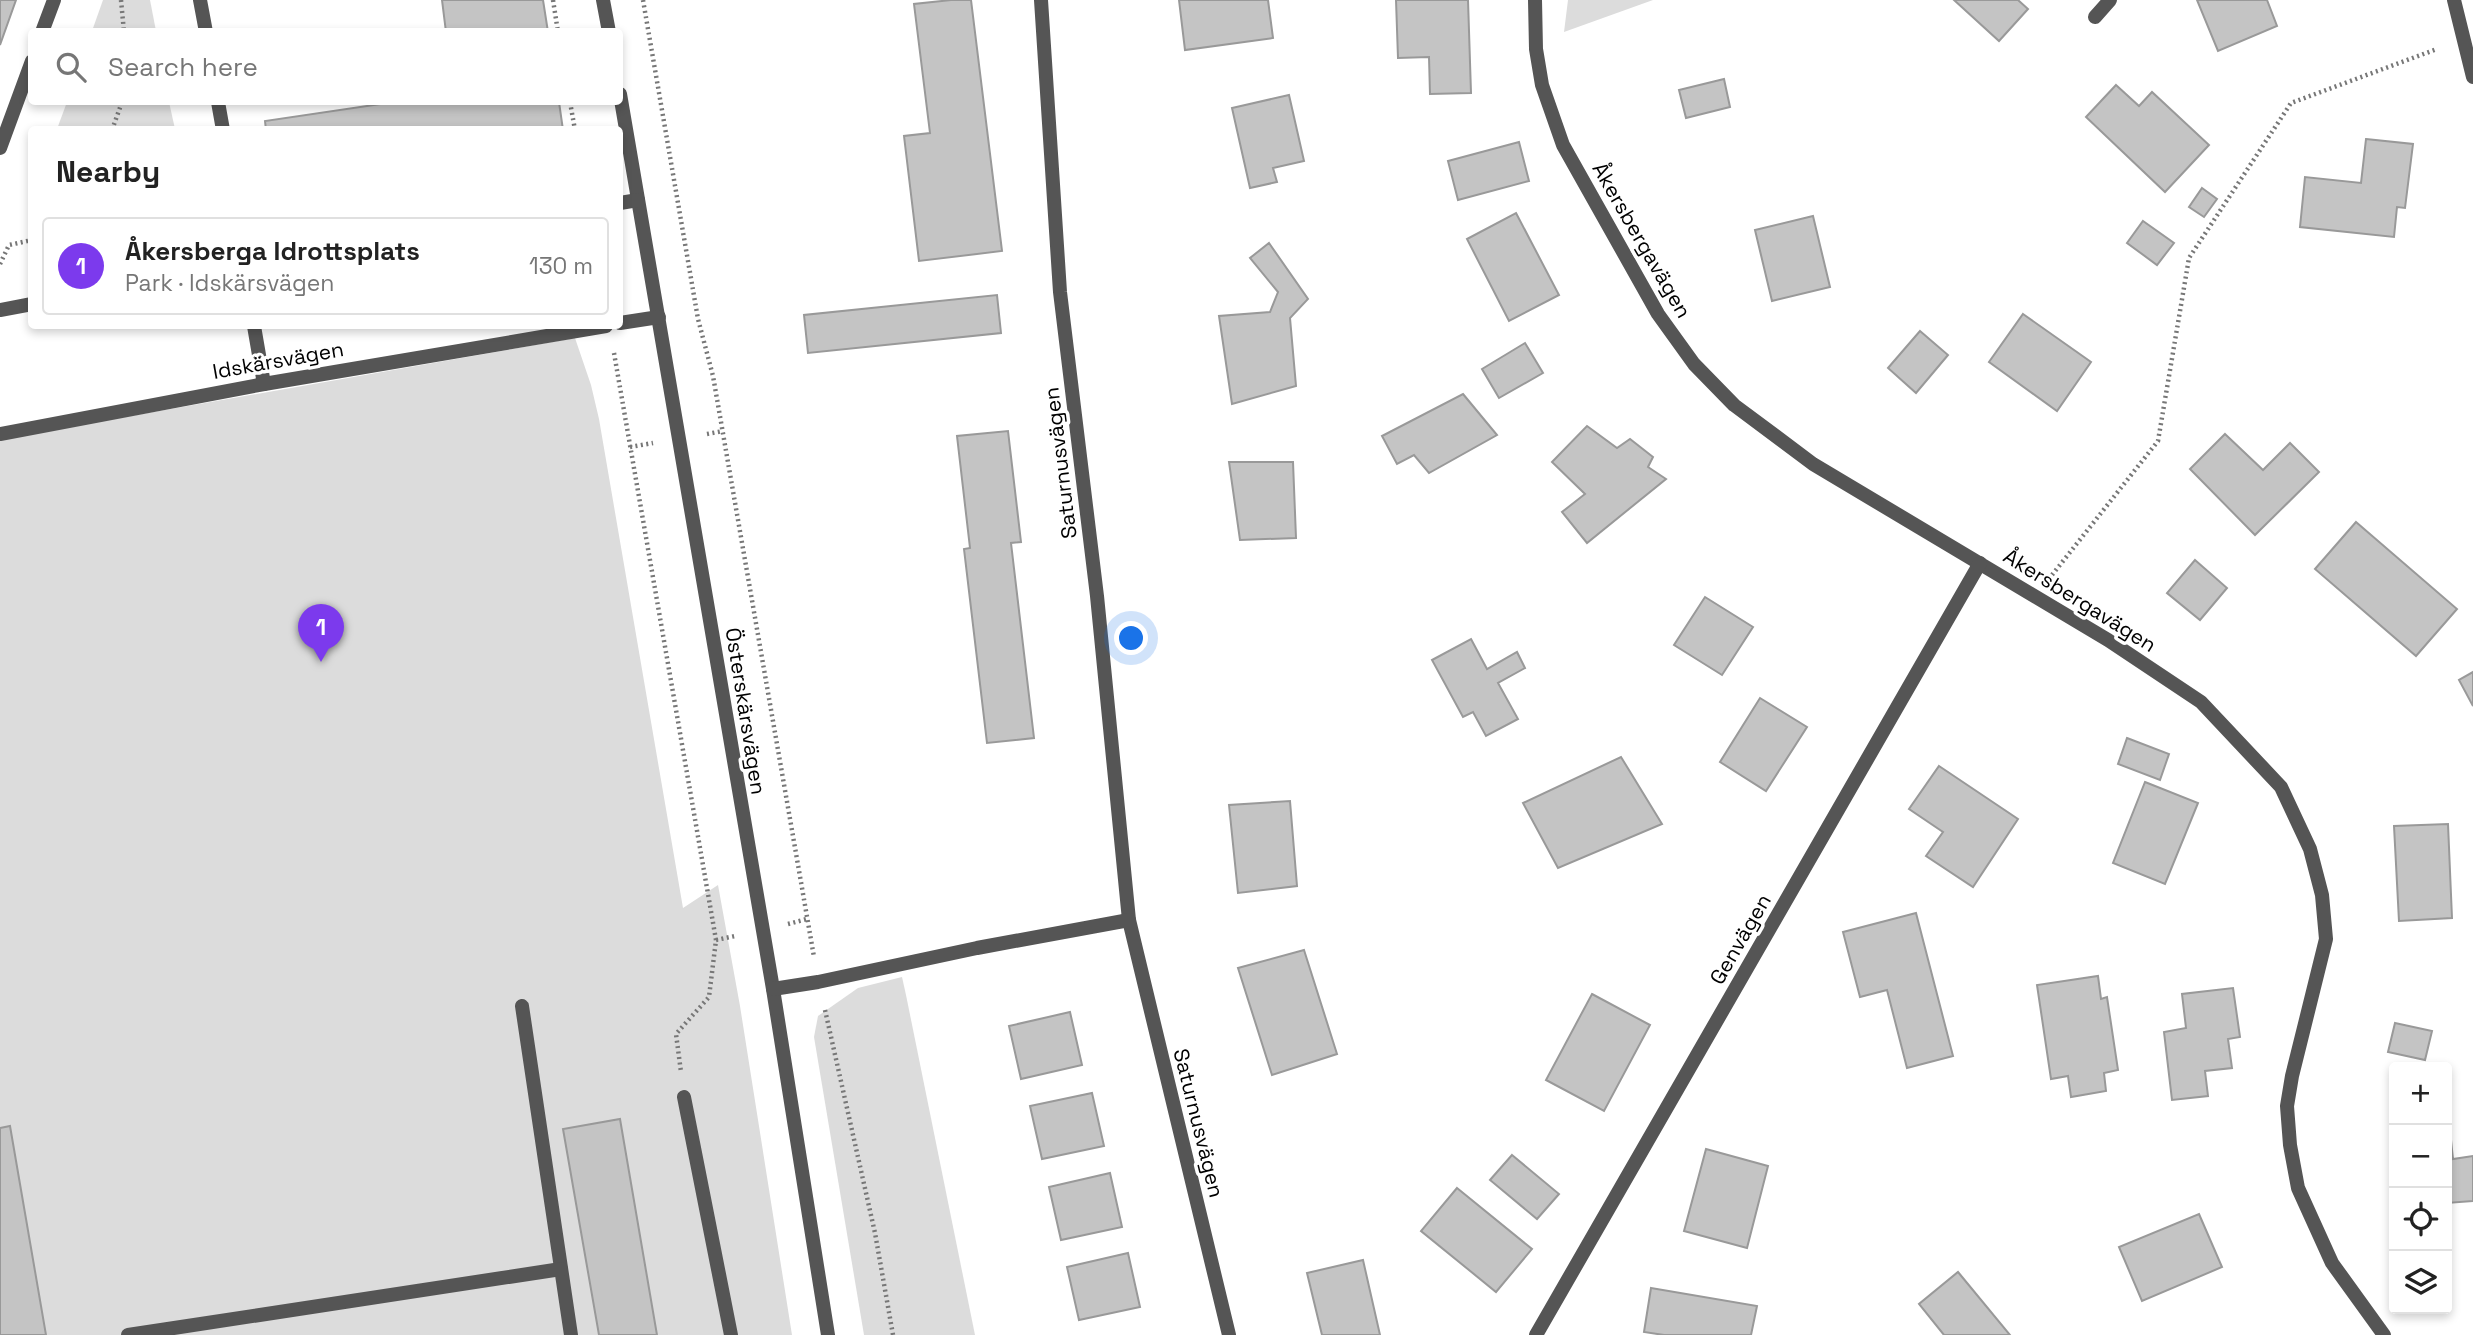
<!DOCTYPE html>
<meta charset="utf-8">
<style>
:root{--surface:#fff;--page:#f2f2f2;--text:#222;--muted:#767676;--line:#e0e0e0;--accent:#7c3aed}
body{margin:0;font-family:"Space Grotesk",sans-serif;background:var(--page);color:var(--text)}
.controls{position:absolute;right:21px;bottom:21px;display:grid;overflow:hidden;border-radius:7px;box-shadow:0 4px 10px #0003}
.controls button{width:63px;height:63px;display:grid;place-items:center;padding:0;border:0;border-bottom:2px solid var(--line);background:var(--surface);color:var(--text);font:35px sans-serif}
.you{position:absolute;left:1132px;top:639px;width:24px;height:24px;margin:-18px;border:5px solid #fff;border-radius:50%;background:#1a73e8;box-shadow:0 0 0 10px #1a73e833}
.badge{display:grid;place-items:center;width:46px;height:46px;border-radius:50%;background:var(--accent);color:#fff;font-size:23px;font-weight:700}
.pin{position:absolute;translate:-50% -58px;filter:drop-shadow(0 2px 4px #0008)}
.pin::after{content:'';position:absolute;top:37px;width:24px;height:21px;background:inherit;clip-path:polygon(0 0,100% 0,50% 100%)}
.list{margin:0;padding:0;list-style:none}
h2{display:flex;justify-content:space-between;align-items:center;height:91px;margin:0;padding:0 28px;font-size:30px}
h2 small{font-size:23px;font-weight:400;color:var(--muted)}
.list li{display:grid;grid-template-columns:46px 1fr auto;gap:21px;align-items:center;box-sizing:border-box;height:98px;margin:0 14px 14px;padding:0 14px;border:2px solid var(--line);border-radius:7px}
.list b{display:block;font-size:26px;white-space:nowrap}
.list p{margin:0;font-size:23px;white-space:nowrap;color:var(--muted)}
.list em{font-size:23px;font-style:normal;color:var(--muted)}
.icon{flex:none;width:38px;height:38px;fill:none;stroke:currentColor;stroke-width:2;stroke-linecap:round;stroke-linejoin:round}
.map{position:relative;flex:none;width:2473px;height:1335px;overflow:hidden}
.search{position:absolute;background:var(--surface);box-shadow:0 4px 10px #0003;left:28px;top:28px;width:595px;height:77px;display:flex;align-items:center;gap:18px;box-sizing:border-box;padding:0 24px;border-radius:7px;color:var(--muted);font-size:26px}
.panel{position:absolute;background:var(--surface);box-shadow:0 4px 10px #0003;left:28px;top:126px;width:595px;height:203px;border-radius:7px}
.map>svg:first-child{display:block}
</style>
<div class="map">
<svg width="2473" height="1335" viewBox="0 0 2473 1335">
<rect width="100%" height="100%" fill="#fff"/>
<!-- green -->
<g fill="#dcdcdc">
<polygon points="103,0 150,0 156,31 92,31"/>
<polygon points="1568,0 1653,0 1564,32"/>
<polygon points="67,102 169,102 175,129 57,129"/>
<polygon points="575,338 591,385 599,419 683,908 718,885 740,1006 792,1335 0,1335 0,439"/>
<polygon points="902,977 906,995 975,1335 864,1335 814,1037 818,1016 858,988"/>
</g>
<!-- building -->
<g fill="#c4c4c4" stroke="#999" stroke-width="2">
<polygon points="0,0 16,0 0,45"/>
<polygon points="442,0 543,0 548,32 446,32"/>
<polygon points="951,0 971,0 1002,251 919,261 904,136 930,133 914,4"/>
<polygon points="1179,0 1268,0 1273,38 1185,50"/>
<polygon points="1396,0 1468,0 1471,93 1430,94 1429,57 1398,58"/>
<polygon points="1954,0 2018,0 2028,9 1999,41"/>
<polygon points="2197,0 2267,0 2277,26 2218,51"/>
<polygon points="1724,79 1730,107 1686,118 1679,90"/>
<polygon points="2116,85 2139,106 2152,92 2209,145 2165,192 2086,117"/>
<polygon points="1289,95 1304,161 1273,168 1277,182 1250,188 1232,108"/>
<polygon points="394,102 559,102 563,130 266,130 265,121"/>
<polygon points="2366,139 2413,144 2405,208 2397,207 2394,237 2300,227 2305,177 2361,183"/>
<polygon points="1519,142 1529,181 1458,200 1448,161"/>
<polygon points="2202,188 2217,199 2204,217 2189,207"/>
<polygon points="1516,213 1559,295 1509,321 1467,239"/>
<polygon points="1813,216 1830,287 1772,301 1755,230"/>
<polygon points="2143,221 2174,243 2157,265 2127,243"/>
<polygon points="1269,243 1308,299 1290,318 1296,386 1232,404 1219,316 1270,312 1278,292 1250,258"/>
<polygon points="997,295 1001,333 808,353 804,315"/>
<polygon points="2023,314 2091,362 2057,411 1989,362"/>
<polygon points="1920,331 1948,355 1916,393 1888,368"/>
<polygon points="1525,343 1543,373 1499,398 1482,369"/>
<polygon points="1463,394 1497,435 1429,473 1414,455 1397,464 1382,436"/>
<polygon points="1587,426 1617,448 1630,439 1653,457 1648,467 1666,479 1587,543 1562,512 1585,494 1552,462"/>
<polygon points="1008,431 1021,542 1011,543 1034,738 987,743 964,549 970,548 957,436"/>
<polygon points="2225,434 2263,470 2290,443 2319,472 2255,535 2190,469"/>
<polygon points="1229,462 1293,462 1296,538 1240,540"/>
<polygon points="2356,522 2457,609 2416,656 2315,569"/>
<polygon points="2195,560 2227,588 2200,620 2167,593"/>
<polygon points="1705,597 1753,627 1722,675 1674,645"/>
<polygon points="1471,639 1487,669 1517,652 1525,668 1498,683 1518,719 1486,736 1473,712 1463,717 1432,660"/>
<polygon points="2473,672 2473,706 2459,680"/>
<polygon points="1760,698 1807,727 1766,791 1720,762"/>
<polygon points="2127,738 2169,754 2160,780 2118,764"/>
<polygon points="1621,757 1662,824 1558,868 1523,803"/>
<polygon points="1939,766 2018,819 1973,887 1926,856 1943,832 1909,809"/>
<polygon points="2145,782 2198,803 2165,884 2113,863"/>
<polygon points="1290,801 1297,886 1238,893 1229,805"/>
<polygon points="2448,824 2452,918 2399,921 2394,826"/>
<polygon points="1916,913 1953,1056 1907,1068 1887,990 1860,997 1843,932"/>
<polygon points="1304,950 1337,1054 1272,1075 1238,968"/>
<polygon points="2098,976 2101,999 2107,997 2118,1070 2104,1073 2106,1091 2071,1097 2068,1076 2051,1079 2037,985"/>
<polygon points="2233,988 2240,1037 2228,1039 2232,1068 2205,1071 2208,1096 2172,1100 2164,1032 2186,1028 2182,994"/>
<polygon points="1592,994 1650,1025 1604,1111 1546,1080"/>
<polygon points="1070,1012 1082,1065 1021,1079 1009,1026"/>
<polygon points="2395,1023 2432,1031 2425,1060 2388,1052"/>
<polygon points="1092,1093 1104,1146 1042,1159 1030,1106"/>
<polygon points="620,1119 657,1335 599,1335 563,1129"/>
<polygon points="10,1126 46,1335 0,1335 0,1128"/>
<polygon points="2447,1140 2451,1140 2453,1159 2473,1156 2473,1201 2447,1203"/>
<polygon points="1706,1149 1768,1166 1747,1248 1684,1231"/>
<polygon points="1512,1155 1559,1194 1537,1219 1490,1180"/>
<polygon points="1110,1173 1122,1227 1061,1240 1049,1187"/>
<polygon points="1457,1188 1532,1249 1496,1292 1421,1231"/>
<polygon points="2199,1214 2222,1267 2142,1301 2119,1247"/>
<polygon points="1128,1253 1140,1307 1079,1320 1067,1267"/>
<polygon points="1363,1260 1380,1335 1322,1335 1307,1273"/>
<polygon points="1958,1272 2010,1335 1944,1335 1919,1304"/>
<polygon points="1651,1288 1757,1306 1751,1335 1664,1335 1644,1332"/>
</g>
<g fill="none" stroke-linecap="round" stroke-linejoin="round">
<!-- path -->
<g stroke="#777" stroke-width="4.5" stroke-dasharray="2 3.5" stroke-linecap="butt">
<polyline points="121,0 124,32"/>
<polyline points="553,0 558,32"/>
<polyline points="643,0 698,319 713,376 814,957"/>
<polyline points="570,102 575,130"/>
<polyline points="112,130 122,102"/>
<polyline points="0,264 9,245 32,240"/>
<polyline points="614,353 716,940 709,997 676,1034 681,1072"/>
<polyline points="707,434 723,431"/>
<polyline points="630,447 653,443"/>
<polyline points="2052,575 2158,441 2189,258 2291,103 2437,49"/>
<polyline points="788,924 807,919"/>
<polyline points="716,940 735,936"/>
<polyline points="825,1010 875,1233 893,1335"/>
</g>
<!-- service -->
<g stroke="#555" stroke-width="14">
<polyline points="522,1006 571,1335"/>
<polyline points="684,1097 731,1335"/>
<polyline points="128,1335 561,1269"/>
</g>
<!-- minor -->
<g stroke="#555" stroke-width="14">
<polyline points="200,0 206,32"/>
<polyline points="603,0 609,32"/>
<polyline points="1041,0 1060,292 1097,596 1129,920"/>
<polyline points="1535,0 1536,49 1542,85 1563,145 1658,314 1694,364 1734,405 1813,464 2108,640 2201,702 2281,787 2310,849 2322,895 2326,939 2292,1076 2287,1106 2290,1145 2298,1188 2332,1263 2384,1335"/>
<polyline points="2454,0 2473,77"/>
<polyline points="2095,17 2110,0"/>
<polyline points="42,32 54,0"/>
<polyline points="620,94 773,989 828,1335"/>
<polyline points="218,102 223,130"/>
<polyline points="0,148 32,61"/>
<polyline points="620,203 638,200"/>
<polyline points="0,310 32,304"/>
<polyline points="620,323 659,317"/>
<polyline points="254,326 264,384"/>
<polyline points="0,434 264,384 606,326"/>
<polyline points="773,989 818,982 977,948 1129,920 1229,1335"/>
<polyline points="1536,1335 1980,563"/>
</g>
</g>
<g text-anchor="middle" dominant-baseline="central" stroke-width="7" stroke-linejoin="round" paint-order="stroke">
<!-- street labels -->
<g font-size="21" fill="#000" stroke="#fff">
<text transform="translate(1642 240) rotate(60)">Åkersbergavägen</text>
<text transform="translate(278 360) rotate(-10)">Idskärsvägen</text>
<text transform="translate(1060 463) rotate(-97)">Saturnusvägen</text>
<text transform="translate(2080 600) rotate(32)">Åkersbergavägen</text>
<text transform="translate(746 711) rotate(81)">Österskärsvägen</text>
<text transform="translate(1740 939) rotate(-60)">Genvägen</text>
<text transform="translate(1199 1123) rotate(76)">Saturnusvägen</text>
</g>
</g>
</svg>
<div class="controls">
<button>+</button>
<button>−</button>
<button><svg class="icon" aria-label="locate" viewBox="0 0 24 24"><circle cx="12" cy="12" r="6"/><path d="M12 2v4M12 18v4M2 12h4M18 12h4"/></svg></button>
<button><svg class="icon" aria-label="layers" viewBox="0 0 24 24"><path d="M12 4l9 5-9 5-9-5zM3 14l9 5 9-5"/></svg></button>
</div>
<div class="you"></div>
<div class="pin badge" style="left:321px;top:662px">1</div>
<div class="search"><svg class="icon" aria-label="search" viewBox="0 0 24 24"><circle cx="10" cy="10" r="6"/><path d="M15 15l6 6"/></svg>Search here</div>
<section class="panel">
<h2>Nearby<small></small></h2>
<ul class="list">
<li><span class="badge">1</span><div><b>Åkersberga Idrottsplats</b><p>Park · Idskärsvägen</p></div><em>130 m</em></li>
</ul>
</section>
</div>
